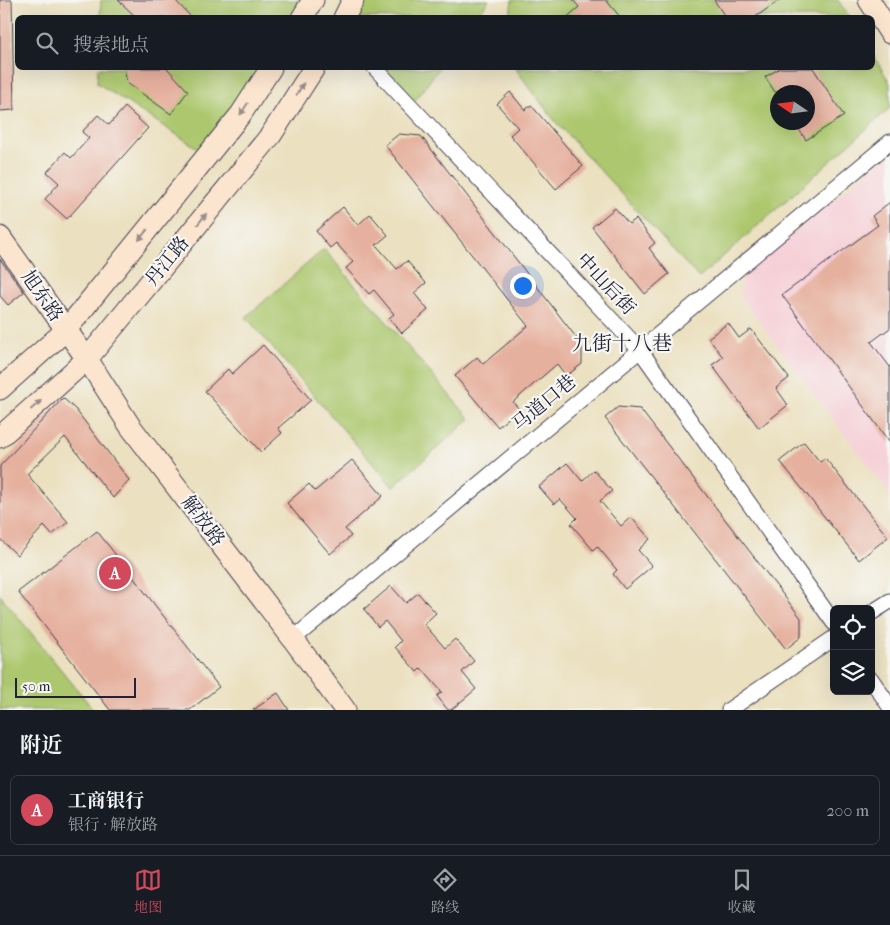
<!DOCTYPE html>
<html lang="zh">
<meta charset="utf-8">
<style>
:root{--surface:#171b24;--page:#20242c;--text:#f1f3f6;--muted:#9ea1a6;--line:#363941;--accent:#d1495b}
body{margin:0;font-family:"IM FELL French Canon","Noto Serif SC",serif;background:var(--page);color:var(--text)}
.controls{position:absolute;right:15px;bottom:15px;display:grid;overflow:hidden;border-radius:8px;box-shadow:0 5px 20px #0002}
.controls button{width:45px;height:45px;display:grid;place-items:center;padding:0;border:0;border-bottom:1px solid var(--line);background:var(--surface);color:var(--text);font:25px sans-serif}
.compass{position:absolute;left:770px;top:85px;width:45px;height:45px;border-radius:50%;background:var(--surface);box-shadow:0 5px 20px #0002;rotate:283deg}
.scale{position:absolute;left:15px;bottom:12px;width:121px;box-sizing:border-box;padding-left:5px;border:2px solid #22223b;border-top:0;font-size:14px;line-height:18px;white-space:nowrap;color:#22223b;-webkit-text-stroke:4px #f6f6f2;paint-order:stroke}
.you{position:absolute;left:522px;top:285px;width:18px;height:18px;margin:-12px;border:4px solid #fff;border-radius:50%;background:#1a73e8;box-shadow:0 0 0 8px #1a73e833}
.badge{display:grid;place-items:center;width:32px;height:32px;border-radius:50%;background:var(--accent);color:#fff;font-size:16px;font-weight:700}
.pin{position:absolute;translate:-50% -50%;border:2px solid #fff;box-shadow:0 1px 5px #0006}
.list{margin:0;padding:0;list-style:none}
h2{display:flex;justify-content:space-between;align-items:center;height:65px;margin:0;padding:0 20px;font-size:21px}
h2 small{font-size:16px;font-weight:400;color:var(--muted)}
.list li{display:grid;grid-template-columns:32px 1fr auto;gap:15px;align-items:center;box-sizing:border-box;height:70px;margin:0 10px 10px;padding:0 10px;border:1px solid var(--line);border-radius:8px}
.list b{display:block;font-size:19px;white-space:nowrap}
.list p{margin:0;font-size:16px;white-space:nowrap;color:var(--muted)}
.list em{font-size:16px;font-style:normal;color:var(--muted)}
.icon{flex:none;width:28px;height:28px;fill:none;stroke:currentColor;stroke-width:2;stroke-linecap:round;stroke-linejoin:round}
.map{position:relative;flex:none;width:890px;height:710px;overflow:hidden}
.search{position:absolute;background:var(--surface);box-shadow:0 5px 20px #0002;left:15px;right:15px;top:15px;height:55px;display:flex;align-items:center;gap:12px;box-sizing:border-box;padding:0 18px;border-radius:8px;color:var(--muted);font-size:19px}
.sheet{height:145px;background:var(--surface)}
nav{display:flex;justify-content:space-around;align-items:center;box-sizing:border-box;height:70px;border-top:1px solid var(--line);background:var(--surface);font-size:14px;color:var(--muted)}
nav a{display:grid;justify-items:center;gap:2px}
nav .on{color:var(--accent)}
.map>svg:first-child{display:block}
</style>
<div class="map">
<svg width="890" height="710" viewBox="0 0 890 710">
<rect width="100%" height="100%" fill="#f6f6f2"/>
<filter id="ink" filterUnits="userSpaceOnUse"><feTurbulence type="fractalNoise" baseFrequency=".02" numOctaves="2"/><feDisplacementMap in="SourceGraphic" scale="10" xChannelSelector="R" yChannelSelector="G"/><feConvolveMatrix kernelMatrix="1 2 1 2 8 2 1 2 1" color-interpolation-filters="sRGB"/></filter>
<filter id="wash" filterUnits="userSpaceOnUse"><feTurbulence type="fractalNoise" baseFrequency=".0096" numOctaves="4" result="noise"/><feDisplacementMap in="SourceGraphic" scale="20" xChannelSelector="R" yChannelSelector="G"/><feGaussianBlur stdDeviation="1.12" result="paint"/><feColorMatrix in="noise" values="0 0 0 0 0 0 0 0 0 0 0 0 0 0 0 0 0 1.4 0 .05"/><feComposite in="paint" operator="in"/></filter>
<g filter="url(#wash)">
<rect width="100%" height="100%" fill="#ebe0bf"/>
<!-- built -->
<polygon fill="#f6cfd7" points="890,154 890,494 740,296 743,274"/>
<!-- green -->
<g fill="#acc76d" stroke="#677454" fill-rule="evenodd">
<polygon points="101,0 313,0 302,17 100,18"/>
<polygon points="353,0 489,0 476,17 344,18"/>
<polygon points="512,0 838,0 849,17 510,18"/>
<path d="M873,55L890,83V108L699,278L554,120L515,68H872ZM778,92H808V122H778Z"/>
<polygon points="98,68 271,68 208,155 97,83"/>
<polygon points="375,68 439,68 411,106"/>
<polygon points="324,249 470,419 393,487 246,317"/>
<polygon points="0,595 94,710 0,710"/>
</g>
<g id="blocks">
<!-- building -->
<g fill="#e6b09e">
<polygon points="0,0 12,0 14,110 0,111"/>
<polygon points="118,0 175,0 192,18 137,18"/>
<polygon points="573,0 606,0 621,18 566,18 579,7"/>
<polygon points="714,0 780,0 754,18 726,18"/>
<polygon points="124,68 167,68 188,91 171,114 127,83"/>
<polygon points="780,68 813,68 844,116 806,140 794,122 808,122 808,92 775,92 765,77"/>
<polygon points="510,92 525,110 531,105 583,166 556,189 510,135 518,128 497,104"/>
<polygon points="125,107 148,128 67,219 45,199 59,183 47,172 65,152 71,158 89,138 82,132 98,115 109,125"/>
<polygon points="399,134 421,136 582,345 582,364 566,376 557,364 513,402 519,409 498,427 455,376 477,357 483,364 528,326 385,145"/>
<polygon points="890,202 890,328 871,342 890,367 890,443 782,295 878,225 872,216"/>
<polygon points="343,207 358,225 370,214 388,235 376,245 397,269 407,261 426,283 414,293 428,310 402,333 389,318 394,314 374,290 369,294 346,268 353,262 336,243 330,248 316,231"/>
<polygon points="615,208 629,224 636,219 655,243 649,248 669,274 645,294 592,227"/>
<polygon points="0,259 24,292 8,305 0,296"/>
<polygon points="728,323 739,338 751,329 789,378 776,388 788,405 759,428 712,365 723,357 708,338"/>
<polygon points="263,345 311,400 278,428 282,433 261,452 205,391 228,369 232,374"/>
<polygon points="63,398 76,410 129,480 113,498 65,437 27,474 68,522 52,535 44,526 17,555 0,539 0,466"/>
<polygon points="618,407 640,409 801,618 801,637 786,649 605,418"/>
<polygon points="804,442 820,462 825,458 888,537 859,560 780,461"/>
<polygon points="352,460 383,496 345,529 351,536 330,554 287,503 309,484 315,491"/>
<polygon points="567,463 582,481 594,470 612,491 600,501 621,526 631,517 650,539 638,550 652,566 625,589 613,574 617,570 597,546 593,550 571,524 577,518 560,499 554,504 539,487"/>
<polygon points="97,531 219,687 190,710 110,710 18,592"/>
<polygon points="391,586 406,603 418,593 436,613 424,624 445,648 455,639 474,661 462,672 476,689 451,710 448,710 437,696 442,692 421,668 417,672 395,647 401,641 385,621 378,627 364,609"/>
<polygon points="278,693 289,710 253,710"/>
</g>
</g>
</g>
<g filter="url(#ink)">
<use href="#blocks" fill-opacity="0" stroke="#403e4f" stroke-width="1"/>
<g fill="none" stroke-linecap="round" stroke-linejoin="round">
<!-- street casing -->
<g stroke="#403e4f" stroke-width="17">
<g id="street">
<polyline points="375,68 640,350 834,623"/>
<polyline points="871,613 890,601"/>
<polyline points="293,639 890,142"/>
<polyline points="871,679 890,707"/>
<polyline points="729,710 834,638"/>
</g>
</g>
<!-- secondary casing -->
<g stroke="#403e4f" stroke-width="23">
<g id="secondary">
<polyline points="869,0 890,33"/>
<polyline points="302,18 313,0"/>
<polyline points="344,18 353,0"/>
<polyline points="0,237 87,359 130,426 293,639 345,710"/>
<polyline points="0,389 66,330 241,114 271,68"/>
<polyline points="0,437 87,359 271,135 314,68"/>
</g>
</g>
<!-- street -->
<use href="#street" stroke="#fff" stroke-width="15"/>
<!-- secondary -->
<use href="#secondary" stroke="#fce5cf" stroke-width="21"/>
</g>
<!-- one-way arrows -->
<defs><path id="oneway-solid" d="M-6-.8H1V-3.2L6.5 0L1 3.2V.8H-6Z" transform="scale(1.25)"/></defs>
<g fill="#9a8d8c">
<use href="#oneway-solid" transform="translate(300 89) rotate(-58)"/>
<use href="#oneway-solid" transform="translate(244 109) rotate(123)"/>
<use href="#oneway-solid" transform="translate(202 219) rotate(-51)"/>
<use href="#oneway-solid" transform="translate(143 235) rotate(129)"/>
<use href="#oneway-solid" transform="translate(36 405) rotate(-42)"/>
</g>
</g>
<g text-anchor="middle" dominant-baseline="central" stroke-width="4.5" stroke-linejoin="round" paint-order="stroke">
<!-- street labels -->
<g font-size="19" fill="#22223b" stroke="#f6f6f2">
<text transform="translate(167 261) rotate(-51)">丹江路</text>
<text transform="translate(606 284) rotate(47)">中山后街</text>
<text transform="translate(42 296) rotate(55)">旭东路</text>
<text transform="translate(544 403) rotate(-40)">马道口巷</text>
<text transform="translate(203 521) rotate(53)">解放路</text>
</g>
<!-- neighbourhood labels -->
<g font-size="20" fill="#22223b" stroke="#f6f6f2">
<text x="622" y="343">九街十八巷</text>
</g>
</g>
</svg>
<div class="controls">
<button><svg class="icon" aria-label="locate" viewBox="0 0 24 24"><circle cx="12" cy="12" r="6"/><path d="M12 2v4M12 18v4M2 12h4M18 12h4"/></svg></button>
<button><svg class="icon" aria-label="layers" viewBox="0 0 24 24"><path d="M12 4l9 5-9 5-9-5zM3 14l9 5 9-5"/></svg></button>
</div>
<svg class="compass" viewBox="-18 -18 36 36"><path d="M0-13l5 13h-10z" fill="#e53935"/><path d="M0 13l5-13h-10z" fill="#9ea1a6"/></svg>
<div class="scale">50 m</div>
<div class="you"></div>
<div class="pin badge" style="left:115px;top:573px">A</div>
<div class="search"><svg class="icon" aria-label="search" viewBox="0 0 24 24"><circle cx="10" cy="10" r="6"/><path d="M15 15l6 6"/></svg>搜索地点</div>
</div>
<section class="sheet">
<h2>附近<small></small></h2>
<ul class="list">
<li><span class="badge">A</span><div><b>工商银行</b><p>银行 · 解放路</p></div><em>200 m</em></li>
</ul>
</section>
<nav>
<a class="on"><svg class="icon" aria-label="map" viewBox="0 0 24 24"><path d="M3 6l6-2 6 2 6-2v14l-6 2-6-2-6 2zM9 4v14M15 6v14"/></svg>地图</a>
<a><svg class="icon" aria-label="directions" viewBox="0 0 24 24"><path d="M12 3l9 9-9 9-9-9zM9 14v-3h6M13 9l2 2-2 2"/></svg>路线</a>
<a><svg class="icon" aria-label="saved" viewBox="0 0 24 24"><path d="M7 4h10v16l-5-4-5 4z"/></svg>收藏</a>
</nav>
